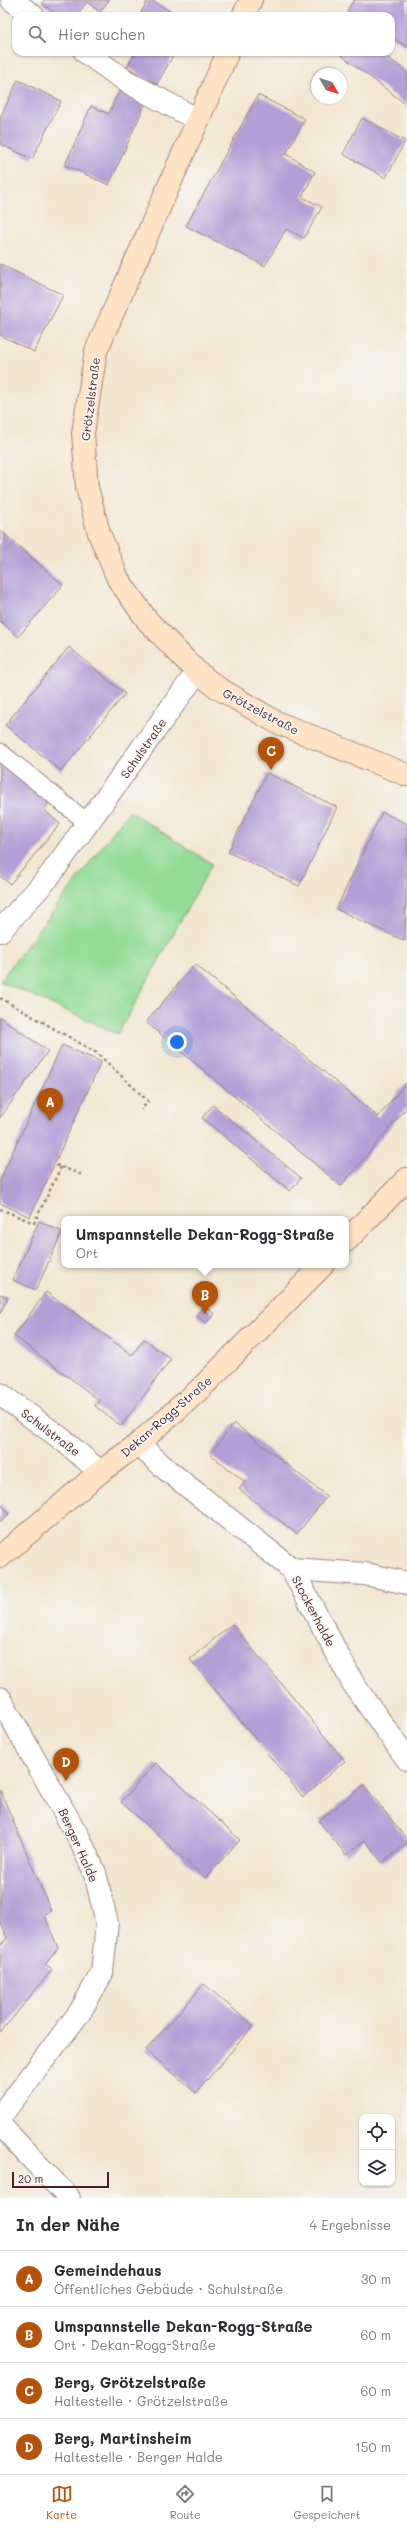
<!DOCTYPE html>
<html lang="de">
<meta charset="utf-8">
<style>
:root{--surface:#fff;--page:#f7f7f7;--text:#2b2b33;--muted:#7c7c81;--line:#e1e1e2;--accent:#b45309}
body{margin:0;font-family:Mali,sans-serif;background:var(--page);color:var(--text)}
.controls{position:absolute;right:12px;bottom:12px;display:grid;overflow:hidden;border-radius:8px;box-shadow:0 1px 3px #0004}
.controls button{width:36px;height:36px;display:grid;place-items:center;padding:0;border:0;border-bottom:1px solid var(--line);background:var(--surface);color:var(--text);font:20px sans-serif}
.compass{position:absolute;left:311px;top:68px;width:36px;height:36px;border-radius:50%;background:var(--surface);box-shadow:0 1px 3px #0004;rotate:129deg}
.scale{position:absolute;left:12px;bottom:10px;width:97px;box-sizing:border-box;padding-left:4px;border:2px solid #4a1f2b;border-top:0;font-size:11px;line-height:14px;white-space:nowrap;color:#4a1f2b;-webkit-text-stroke:3px #f6f6f2;paint-order:stroke}
.you{position:absolute;left:177px;top:1042px;width:14px;height:14px;margin:-10px;border:3px solid #fff;border-radius:50%;background:#1a73e8;box-shadow:0 0 0 6px #1a73e833}
.badge{display:grid;place-items:center;width:26px;height:26px;border-radius:50%;background:var(--accent);color:#fff;font-size:13px;font-weight:700}
.pin{position:absolute;translate:-50% -33px;filter:drop-shadow(0 1px 2px #0008)}
.pin::after{content:'';position:absolute;top:21px;width:14px;height:12px;background:inherit;clip-path:polygon(0 0,100% 0,50% 100%)}
.popup{position:absolute;left:61px;top:1216px;width:288px;height:52px;box-sizing:border-box;display:grid;place-content:center;border-radius:8px;background:var(--surface);filter:drop-shadow(0 1px 3px #0005);font-size:13px;white-space:nowrap;color:var(--muted)}
.popup b{font-size:15px;color:var(--text)}
.popup::after{content:'';position:absolute;left:50%;top:100%;margin-left:-8px;border:8px solid transparent;border-top-color:var(--surface)}
.list{margin:0;padding:0;list-style:none}
h2{display:flex;justify-content:space-between;align-items:center;height:52px;margin:0;padding:0 16px;font-size:17px}
h2 small{font-size:13px;font-weight:400;color:var(--muted)}
.list li{display:grid;grid-template-columns:26px 1fr auto;gap:12px;align-items:center;box-sizing:border-box;height:56px;padding:0 16px;border-top:1px solid var(--line)}
.list b{display:block;font-size:15px;white-space:nowrap}
.list p{margin:0;font-size:13px;white-space:nowrap;color:var(--muted)}
.list em{font-size:13px;font-style:normal;color:var(--muted)}
.icon{flex:none;width:22px;height:22px;fill:none;stroke:currentColor;stroke-width:2;stroke-linecap:round;stroke-linejoin:round}
.map{position:relative;flex:none;width:407px;height:2198px;overflow:hidden}
.search{position:absolute;background:var(--surface);box-shadow:0 1px 3px #0004;left:12px;right:12px;top:12px;height:44px;display:flex;align-items:center;gap:10px;box-sizing:border-box;padding:0 14px;border-radius:12px;color:var(--muted);font-size:15px}
.sheet{height:276px;background:var(--surface)}
nav{display:flex;justify-content:space-around;align-items:center;box-sizing:border-box;height:56px;border-top:1px solid var(--line);background:var(--surface);font-size:11px;color:var(--muted)}
nav a{display:grid;justify-items:center;gap:2px}
nav .on{color:var(--accent)}
.map>svg:first-child{display:block}
</style>
<div class="map">
<svg width="407" height="2198" viewBox="0 0 407 2198">
<rect width="100%" height="100%" fill="#f6f6f2"/>
<filter id="ink" filterUnits="userSpaceOnUse"><feTurbulence type="fractalNoise" baseFrequency=".025" numOctaves="2"/><feDisplacementMap in="SourceGraphic" scale="8" xChannelSelector="R" yChannelSelector="G"/><feConvolveMatrix kernelMatrix="1 2 1 2 8 2 1 2 1" color-interpolation-filters="sRGB"/></filter>
<filter id="wash" filterUnits="userSpaceOnUse"><feTurbulence type="fractalNoise" baseFrequency=".012" numOctaves="4" result="noise"/><feDisplacementMap in="SourceGraphic" scale="16" xChannelSelector="R" yChannelSelector="G"/><feGaussianBlur stdDeviation="0.9" result="paint"/><feColorMatrix in="noise" values="0 0 0 0 0 0 0 0 0 0 0 0 0 0 0 0 0 1.4 0 .05"/><feComposite in="paint" operator="in"/></filter>
<g filter="url(#wash)">
<rect width="100%" height="100%" fill="#f2e7d1"/>
<!-- green -->
<polygon fill="#93db96" stroke="#6e7d60" points="129,811 212,864 118,1034 0,981"/>
<g id="blocks">
<!-- building -->
<g fill="#b29fd6">
<polygon points="44,0 109,0 100,12 87,2 76,16 58,16 42,3"/>
<polygon points="148,0 151,0 179,16 139,16"/>
<polygon points="354,0 407,0 407,47 391,37 391,16 355,16 347,11"/>
<polygon points="136,52 175,52 157,84 127,67"/>
<polygon points="337,52 380,52 407,72 407,105"/>
<polygon points="18,80 61,101 32,159 0,144 0,118"/>
<polygon points="119,91 146,102 109,185 65,165 91,106 109,114"/>
<polygon points="258,95 305,119 286,154 315,172 302,197 322,207 304,238 286,229 265,266 186,226"/>
<polygon points="362,118 405,141 386,178 343,154"/>
<polygon points="0,264 63,295 34,352 0,335"/>
<polygon points="0,530 63,585 18,637 0,621"/>
<polygon points="69,647 125,694 61,771 5,725"/>
<polygon points="0,757 50,801 44,810 60,824 10,884 0,876"/>
<polygon points="267,773 337,807 299,886 228,852"/>
<polygon points="382,812 407,824 405,941 336,909"/>
<polygon points="195,964 378,1117 407,1082 407,1107 341,1186 146,1022"/>
<polygon points="0,1017 48,1051 0,1118"/>
<polygon points="62,1045 101,1062 30,1217 0,1203 0,1180"/>
<polygon points="213,1105 301,1178 290,1191 202,1118"/>
<polygon points="39,1221 62,1232 36,1290 13,1280"/>
<polygon points="46,1292 132,1355 144,1339 171,1359 121,1426 95,1406 99,1400 14,1336"/>
<polygon points="0,1294 8,1297 0,1314"/>
<polygon points="204,1305 214,1314 206,1323 196,1315"/>
<polygon points="234,1423 327,1496 297,1534 239,1489 245,1482 210,1454"/>
<polygon points="0,1503 9,1514 0,1522"/>
<polygon points="232,1624 345,1761 303,1797 190,1659"/>
<polygon points="156,1763 240,1840 205,1878 121,1802"/>
<polygon points="364,1785 407,1840 407,1843 382,1863 365,1840 346,1855 319,1821"/>
<polygon points="0,1790 51,1911 44,1914 58,1948 45,1965 52,1970 0,2033 0,1947 7,1938 0,1921"/>
<polygon points="204,1984 253,2026 196,2093 146,2050"/>
</g>
</g>
</g>
<g filter="url(#ink)">
<use href="#blocks" fill-opacity="0" stroke="#9e837e" stroke-width="1"/>
<g fill="none" stroke-linecap="round" stroke-linejoin="round">
<!-- lane casing -->
<g stroke="#9e837e" stroke-width="19">
<polyline id="lane" points="0,752 89,824"/>
</g>
<!-- street casing -->
<g stroke="#9e837e" stroke-width="24">
<g id="street">
<polyline points="12,0 33,16"/>
<polyline points="85,52 126,81 198,120"/>
<polyline points="0,931 48,878 197,672"/>
<polyline points="0,1394 63,1440 100,1472"/>
<polyline points="138,1444 167,1470 292,1569 354,1685 407,1759"/>
<polyline points="292,1569 365,1574 407,1583"/>
<polyline points="0,1698 80,1840 95,1873 107,1923 102,1973 80,2012 0,2117"/>
<polyline points="0,2125 69,2198"/>
</g>
</g>
<!-- secondary casing -->
<g stroke="#9e837e" stroke-width="24">
<g id="secondary">
<polyline points="243,16 251,0"/>
<polyline points="228,52 96,351 83,433 87,487 99,533 118,579 147,620 197,672 218,688 276,722 407,775"/>
<polyline points="346,1241 407,1179"/>
<polyline points="0,1557 100,1472 138,1444 200,1389 323,1265"/>
</g>
</g>
<!-- path -->
<g stroke="#9e837e" stroke-width="2.5" stroke-dasharray="3 3" stroke-linecap="butt">
<polyline points="0,998 97,1053 148,1101 141,1110"/>
<polyline points="56,1165 83,1175"/>
<polyline points="0,1209 34,1223 61,1167"/>
</g>
<!-- lane -->
<use href="#lane" stroke="#fff" stroke-width="17"/>
<!-- street -->
<use href="#street" stroke="#fff" stroke-width="22"/>
<!-- secondary -->
<use href="#secondary" stroke="#fee4c5" stroke-width="22"/>
</g>
</g>
<g text-anchor="middle" dominant-baseline="central" stroke-width="3.5" stroke-linejoin="round" paint-order="stroke">
<!-- street labels -->
<g font-size="12" fill="#4a1f2b" stroke="#f6f6f2">
<text transform="translate(90 399) rotate(-83)">Grötzelstraße</text>
<text transform="translate(261 711) rotate(28)">Grötzelstraße</text>
<text transform="translate(143 748) rotate(-55)">Schulstraße</text>
<text transform="translate(166 1416) rotate(-41)">Dekan-Rogg-Straße</text>
<text transform="translate(51 1432) rotate(37)">Schulstraße</text>
<text transform="translate(314 1611) rotate(62)">Stockerhalde</text>
<text transform="translate(79 1845) rotate(66)">Berger Halde</text>
</g>
</g>
</svg>
<div class="controls">
<button><svg class="icon" aria-label="locate" viewBox="0 0 24 24"><circle cx="12" cy="12" r="6"/><path d="M12 2v4M12 18v4M2 12h4M18 12h4"/></svg></button>
<button><svg class="icon" aria-label="layers" viewBox="0 0 24 24"><path d="M12 4l9 5-9 5-9-5zM3 14l9 5 9-5"/></svg></button>
</div>
<svg class="compass" viewBox="-18 -18 36 36"><path d="M0-13l5 13h-10z" fill="#e53935"/><path d="M0 13l5-13h-10z" fill="#7c7c81"/></svg>
<div class="scale">20 m</div>
<div class="you"></div>
<div class="pin badge" style="left:50px;top:1121px">A</div>
<div class="pin badge" style="left:205px;top:1314px">B</div>
<div class="popup"><b>Umspannstelle Dekan-Rogg-Straße</b>Ort</div>
<div class="pin badge" style="left:271px;top:770px">C</div>
<div class="pin badge" style="left:66px;top:1781px">D</div>
<div class="search"><svg class="icon" aria-label="search" viewBox="0 0 24 24"><circle cx="10" cy="10" r="6"/><path d="M15 15l6 6"/></svg>Hier suchen</div>
</div>
<section class="sheet">
<h2>In der Nähe<small>4 Ergebnisse</small></h2>
<ul class="list">
<li><span class="badge">A</span><div><b>Gemeindehaus</b><p>Öffentliches Gebäude · Schulstraße</p></div><em>30 m</em></li>
<li><span class="badge">B</span><div><b>Umspannstelle Dekan-Rogg-Straße</b><p>Ort · Dekan-Rogg-Straße</p></div><em>60 m</em></li>
<li><span class="badge">C</span><div><b>Berg, Grötzelstraße</b><p>Haltestelle · Grötzelstraße</p></div><em>60 m</em></li>
<li><span class="badge">D</span><div><b>Berg, Martinsheim</b><p>Haltestelle · Berger Halde</p></div><em>150 m</em></li>
</ul>
</section>
<nav>
<a class="on"><svg class="icon" aria-label="map" viewBox="0 0 24 24"><path d="M3 6l6-2 6 2 6-2v14l-6 2-6-2-6 2zM9 4v14M15 6v14"/></svg>Karte</a>
<a><svg class="icon" aria-label="directions" viewBox="0 0 24 24"><path d="M12 3l9 9-9 9-9-9zM9 14v-3h6M13 9l2 2-2 2"/></svg>Route</a>
<a><svg class="icon" aria-label="saved" viewBox="0 0 24 24"><path d="M7 4h10v16l-5-4-5 4z"/></svg>Gespeichert</a>
</nav>
